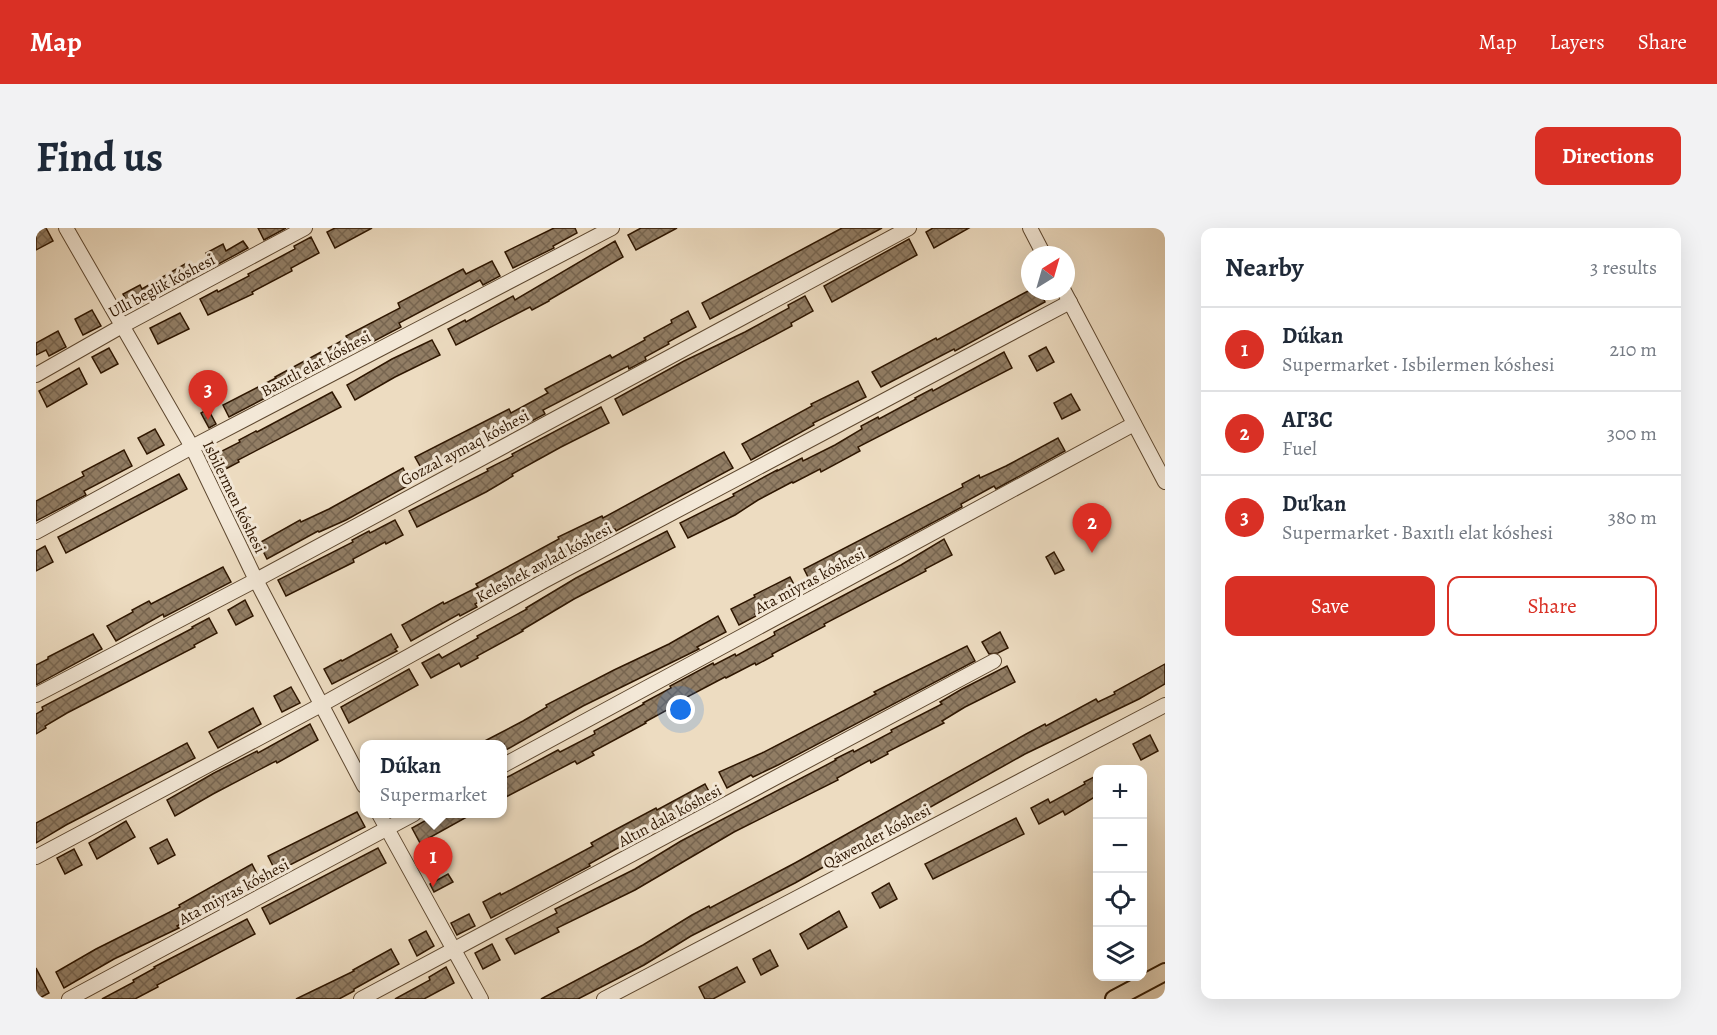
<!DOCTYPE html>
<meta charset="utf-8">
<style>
:root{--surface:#fff;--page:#f2f2f3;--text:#1f2937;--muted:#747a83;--line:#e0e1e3;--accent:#d93025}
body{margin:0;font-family:Alegreya,serif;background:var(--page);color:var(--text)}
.controls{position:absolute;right:18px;bottom:18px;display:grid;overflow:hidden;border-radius:12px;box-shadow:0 6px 24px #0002}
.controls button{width:54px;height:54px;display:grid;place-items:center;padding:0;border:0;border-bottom:2px solid var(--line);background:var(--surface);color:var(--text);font:30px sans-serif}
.compass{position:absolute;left:985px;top:18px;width:54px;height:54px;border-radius:50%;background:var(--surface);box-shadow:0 6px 24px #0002;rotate:37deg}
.you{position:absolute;left:645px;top:482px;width:21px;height:21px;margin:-15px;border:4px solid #fff;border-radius:50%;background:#1a73e8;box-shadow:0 0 0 9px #1a73e833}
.badge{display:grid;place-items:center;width:39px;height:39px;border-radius:50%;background:var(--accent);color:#fff;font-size:20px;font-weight:700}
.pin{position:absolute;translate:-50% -50px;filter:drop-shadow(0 2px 3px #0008)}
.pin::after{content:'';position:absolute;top:32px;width:21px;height:18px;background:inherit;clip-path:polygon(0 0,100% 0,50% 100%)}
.popup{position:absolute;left:324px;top:512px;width:147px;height:78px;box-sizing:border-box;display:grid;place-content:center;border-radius:12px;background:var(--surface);filter:drop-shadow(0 2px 4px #0005);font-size:20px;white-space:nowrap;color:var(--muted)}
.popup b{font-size:22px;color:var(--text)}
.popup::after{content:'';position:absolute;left:50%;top:100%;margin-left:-12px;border:12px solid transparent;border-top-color:var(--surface)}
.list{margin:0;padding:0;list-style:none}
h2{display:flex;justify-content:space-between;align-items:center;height:78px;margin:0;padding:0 24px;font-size:26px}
h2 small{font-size:20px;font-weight:400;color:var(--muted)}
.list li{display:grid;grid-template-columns:39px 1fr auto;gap:18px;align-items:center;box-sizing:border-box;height:84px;padding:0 24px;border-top:2px solid var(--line)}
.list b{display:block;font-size:22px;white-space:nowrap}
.list p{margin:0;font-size:20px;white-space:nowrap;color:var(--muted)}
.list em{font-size:20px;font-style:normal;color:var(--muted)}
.actions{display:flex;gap:12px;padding:18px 24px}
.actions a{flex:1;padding:14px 0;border:2px solid var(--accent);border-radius:12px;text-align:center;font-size:21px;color:var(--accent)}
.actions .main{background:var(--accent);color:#fff}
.icon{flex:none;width:33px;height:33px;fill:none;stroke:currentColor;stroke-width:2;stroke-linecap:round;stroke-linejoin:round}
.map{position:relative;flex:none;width:1129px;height:771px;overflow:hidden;border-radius:12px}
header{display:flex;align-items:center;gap:36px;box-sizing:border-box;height:84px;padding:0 30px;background:var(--accent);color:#fff}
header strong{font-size:28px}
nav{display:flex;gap:33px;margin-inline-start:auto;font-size:21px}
.intro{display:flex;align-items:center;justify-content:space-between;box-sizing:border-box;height:144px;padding:0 36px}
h1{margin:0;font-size:42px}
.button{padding:15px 27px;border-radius:12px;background:var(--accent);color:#fff;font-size:21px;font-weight:700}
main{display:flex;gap:36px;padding:0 36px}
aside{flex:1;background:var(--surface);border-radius:12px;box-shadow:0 6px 24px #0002}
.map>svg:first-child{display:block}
</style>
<header>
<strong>Map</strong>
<nav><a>Map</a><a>Layers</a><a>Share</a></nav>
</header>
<div class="intro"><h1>Find us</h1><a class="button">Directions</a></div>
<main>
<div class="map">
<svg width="1129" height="771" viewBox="0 0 1129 771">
<defs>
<pattern id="building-cross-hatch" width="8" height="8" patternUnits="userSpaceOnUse" patternTransform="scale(1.5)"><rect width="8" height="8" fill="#917d64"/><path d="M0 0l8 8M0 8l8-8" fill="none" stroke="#776550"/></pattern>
</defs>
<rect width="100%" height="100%" fill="#eddcc1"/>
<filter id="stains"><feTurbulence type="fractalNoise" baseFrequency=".00333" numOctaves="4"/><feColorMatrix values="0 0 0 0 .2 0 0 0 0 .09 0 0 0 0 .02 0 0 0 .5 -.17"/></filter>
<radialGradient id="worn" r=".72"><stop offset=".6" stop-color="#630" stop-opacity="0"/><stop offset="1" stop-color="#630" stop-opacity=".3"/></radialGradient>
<!-- building -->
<g fill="url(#building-cross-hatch)" stroke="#2e1600" stroke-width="1.5">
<polygon points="3,0 10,0 17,13 0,22 0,2"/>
<polygon points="222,0 250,0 228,12"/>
<polygon points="299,0 336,0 299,20 291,4"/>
<polygon points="518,0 539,0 541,5 517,18 518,20 477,40 469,24"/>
<polygon points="605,0 641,0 600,22 592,7"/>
<polygon points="806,0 846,0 674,91 666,75"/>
<polygon points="897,0 933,0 898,20 890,4"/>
<polygon points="275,9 283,25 255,40 256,43 216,64 217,66 172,87 164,71 181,62 182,64 213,48 212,46 259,21 258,18"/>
<polygon points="873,11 881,27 796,74 788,58"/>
<polygon points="207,13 212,20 177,39 170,25 187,16 190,23"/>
<polygon points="579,13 587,29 513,72 513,73 496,82 494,79 420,117 412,101 429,92 430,94 477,68 479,72"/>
<polygon points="456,33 464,48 447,57 444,52 363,95 365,99 193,189 187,177 240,150 239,149 311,110 310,108 364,80 362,75 427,41 430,46"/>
<polygon points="149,36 157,50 95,81 87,66 104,57 106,61"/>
<polygon points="992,63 1004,63 1009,74 919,123 918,121 845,159 836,144 900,110 901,112"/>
<polygon points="769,68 777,83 755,95 756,98 587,187 579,171 648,133 709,104 753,80 752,77"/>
<polygon points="56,82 65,98 47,107 39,91"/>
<polygon points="652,83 660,99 632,114 633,116 609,129 610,132 593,141 592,138 507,182 509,186 492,195 490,192 388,245 379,229 473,181 475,185 512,165 509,161 574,127 576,130 609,112 608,110 636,95 635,92"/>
<polygon points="144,85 153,101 122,116 114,100"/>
<polygon points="22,103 30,119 13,128 10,122 0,127 0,115"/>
<polygon points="396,112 404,127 359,149 319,172 311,157 356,131"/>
<polygon points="1010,119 1018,134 1001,143 993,128"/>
<polygon points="73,120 82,136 65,145 56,129"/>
<polygon points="968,124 976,140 822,219 824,223 785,244 784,241 757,255 756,254 722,272 699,287 652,310 644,295 698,268 697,266 741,242 741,243 766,230 767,233 799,217 826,201 825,198 842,189 843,191 880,171 879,170 896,161 897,163"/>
<polygon points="43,140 51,156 11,179 3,163"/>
<polygon points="822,153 830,169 777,195 778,197 715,232 706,216 776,178 775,176"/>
<polygon points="296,164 305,179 202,232 203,234 186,243 178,227 204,214 203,212 220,203 221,204"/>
<polygon points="1035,166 1044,182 1026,191 1018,175"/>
<polygon points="565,179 573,195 525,219 476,246 477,248 450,264 381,299 373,283 452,243 451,241 477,228 476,226"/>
<polygon points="172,181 180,196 173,200 165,185"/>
<polygon points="119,201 128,217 111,226 102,210"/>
<polygon points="1022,210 1029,223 960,261 958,258 925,276 926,279 827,332 776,357 768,341 927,259 926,256 943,247 944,250 970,238"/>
<polygon points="88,222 96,238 48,263 50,267 0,293 0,273 48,248 46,244"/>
<polygon points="688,224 697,240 580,303 579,301 556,311 518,332 518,333 439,376 441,379 424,388 423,386 375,413 366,397 407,374 408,376 442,359 440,356 523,311 522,309 566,288 567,290"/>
<polygon points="367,240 375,256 310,292 283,304 282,303 231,331 223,315 264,292 265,294 293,281"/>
<polygon points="143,246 151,261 30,325 22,309"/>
<polygon points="359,292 367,307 350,316 349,314 317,331 318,334 250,368 242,352 317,314 316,312 333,303 334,305"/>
<polygon points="631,303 639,319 538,371 486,402 487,403 441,428 442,430 425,439 423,435 395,450 386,435 403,426 406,430 442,410 441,408 491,381 490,380 540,350"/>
<polygon points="908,311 916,327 889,341 890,343 788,396 789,398 736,426 737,428 720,437 719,435 690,450 689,449 632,479 633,481 609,494 610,495 556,524 558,527 541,536 539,533 466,571 466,552 522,522 524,524 559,506 558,503 608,476 607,475 635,460 634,458 677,435 678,437 699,426 700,428 739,407 738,404 865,337"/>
<polygon points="9,318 17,334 0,343 0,323"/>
<polygon points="1018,324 1028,342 1019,346 1010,329"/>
<polygon points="187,339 195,354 128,389 127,386 80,413 71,398 97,384 96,382 113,373 115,376"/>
<polygon points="754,349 762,364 719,386 720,388 703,397 695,381 719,369 718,367"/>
<polygon points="209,372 217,388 200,397 192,382"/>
<polygon points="682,388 690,404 661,419 663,421 547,478 470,522 468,516 443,516 487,493 511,479 510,477 578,442 633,416"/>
<polygon points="173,390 181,405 158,417 159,419 31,485 9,498 10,500 0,506 0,486 7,482 6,479 157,400 156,399"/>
<polygon points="964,404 972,420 962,425 953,426 946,414"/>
<polygon points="57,406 66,421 0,457 0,437 12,431 12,429"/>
<polygon points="355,406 362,419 359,421 361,423 296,456 288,441 305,432 306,433"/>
<polygon points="931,418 939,433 742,537 717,549 715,547 691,560 683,544 726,525 840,466 838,464 856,455"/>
<polygon points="1129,436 1129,456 1103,471 989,526 759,655 655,708 608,737 542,771 505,771 607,717 656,687 673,678 674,680 759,635 992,505 1009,496 1010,498 1060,471 1062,474 1079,466 1078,464"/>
<polygon points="971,438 979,454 929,479 906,493 908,495 851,524 852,526 835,535 834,532 801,550 802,552 698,604 599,662 521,700 523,704 479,726 470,711 521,685 519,681 599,641 645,613 800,532 799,531 817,522 818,524 856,504 855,502 906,476 904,474 926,461"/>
<polygon points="373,441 382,457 313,495 305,479"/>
<polygon points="255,459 264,475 246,484 238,468"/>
<polygon points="217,480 225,496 182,520 173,504"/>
<polygon points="274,496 282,512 241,535 240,533 177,566 139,588 131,572 178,545 221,523 222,525"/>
<polygon points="1114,507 1122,523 1105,532 1097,516"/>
<polygon points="151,515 159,530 30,597 0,615 0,595"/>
<polygon points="1062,547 1062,567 1029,587 1027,583 1003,596 995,580 1012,571 1014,575 1049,556 1048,554"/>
<polygon points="669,556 677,571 638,594 637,591 580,621 553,636 554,638 455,690 447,674 464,665 465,667 529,633 557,618 555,615 577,603 620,580 621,582"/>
<polygon points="321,584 329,599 240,644 232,628"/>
<polygon points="403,585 438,585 384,615 376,600"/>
<polygon points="980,590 988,606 897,651 889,636"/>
<polygon points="90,593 99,609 61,631 53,615"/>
<polygon points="131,611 139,627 122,636 114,620"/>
<polygon points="342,620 350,635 234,696 226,680"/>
<polygon points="38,621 46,637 29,646 21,630"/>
<polygon points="216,636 224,652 141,698 143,700 78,731 28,760 20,744 60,721 144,679 143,677"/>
<polygon points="412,646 417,654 398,664 394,656"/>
<polygon points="853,655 861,671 844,680 836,665"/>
<polygon points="803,683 811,699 772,721 764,706"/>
<polygon points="433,686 439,698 421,707 415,695"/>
<polygon points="211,691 219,706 121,757 122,759 99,771 66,771 98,754 97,752 119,740 118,739"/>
<polygon points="390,703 398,718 381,728 373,712"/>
<polygon points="456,716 464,732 447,741 439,725"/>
<polygon points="355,721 363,736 318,761 318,763 303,771 260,771 318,743 317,742"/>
<polygon points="734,722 742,738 725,747 717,731"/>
<polygon points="410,739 418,755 388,771 359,771 394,752 393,749"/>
<polygon points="701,739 709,754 677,771 669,771 663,759"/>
<polygon points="0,740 13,765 2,771 0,771"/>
</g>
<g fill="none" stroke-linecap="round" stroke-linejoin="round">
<!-- minor casing -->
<g stroke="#5e4830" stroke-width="16">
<g id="minor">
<polyline points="30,0 156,219 220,352 328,558"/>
<polyline points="994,0 1008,27"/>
<polyline points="1028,63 1129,254"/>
<polyline points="0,147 86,98 269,0"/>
<polyline points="0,304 156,219 576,0"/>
<polyline points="0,467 220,352 873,0"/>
<polyline points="466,538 1098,196"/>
<polyline points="343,586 445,771"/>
<polyline points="0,629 285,477 508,353 1034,74"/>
<polyline points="33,771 378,586"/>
<polyline points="325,771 958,433"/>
<polyline points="568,771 1129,477"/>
</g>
</g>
<!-- major casing -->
<g stroke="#2e1600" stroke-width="20">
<polyline id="major" points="1078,771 1129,744"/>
</g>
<!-- minor -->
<use href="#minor" stroke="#f3e8d7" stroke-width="14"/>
<!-- major -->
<use href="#major" stroke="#eddcc1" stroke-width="16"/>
</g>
<g text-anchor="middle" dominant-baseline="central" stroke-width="6" stroke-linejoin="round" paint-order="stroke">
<!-- street labels -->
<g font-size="16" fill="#2e1600" stroke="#f3e8d7">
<text transform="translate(126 58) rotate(-28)">Ullı beglik kóshesi</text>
<text transform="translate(280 136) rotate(-28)">Baxıtlı elat kóshesi</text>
<text transform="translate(429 220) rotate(-28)">Gozzal aymaq kóshesi</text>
<text transform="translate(198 269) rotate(64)">Isbilermen kóshesi</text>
<text transform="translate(508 335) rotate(-28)">Keleshek awlad kóshesi</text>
<text transform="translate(774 353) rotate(-28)">Ata miyras kóshesi</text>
<text transform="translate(634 588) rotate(-28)">Altın dala kóshesi</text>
<text transform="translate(841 609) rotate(-28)">Qáwender kóshesi</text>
<text transform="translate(198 664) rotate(-28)">Ata miyras kóshesi</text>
</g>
</g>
<rect width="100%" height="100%" filter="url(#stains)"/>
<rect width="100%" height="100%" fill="url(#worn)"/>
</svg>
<div class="controls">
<button>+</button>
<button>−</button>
<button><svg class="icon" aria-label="locate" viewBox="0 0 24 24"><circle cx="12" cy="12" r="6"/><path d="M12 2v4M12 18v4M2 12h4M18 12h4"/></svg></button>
<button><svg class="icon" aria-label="layers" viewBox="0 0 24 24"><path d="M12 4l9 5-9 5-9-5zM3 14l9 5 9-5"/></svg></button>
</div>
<svg class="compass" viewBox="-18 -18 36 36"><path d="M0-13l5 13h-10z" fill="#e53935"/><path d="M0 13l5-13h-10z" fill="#747a83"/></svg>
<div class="you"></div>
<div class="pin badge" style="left:397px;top:659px">1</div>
<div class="popup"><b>Dúkan</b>Supermarket</div>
<div class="pin badge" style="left:1056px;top:325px">2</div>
<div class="pin badge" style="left:172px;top:192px">3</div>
</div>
<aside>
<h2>Nearby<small>3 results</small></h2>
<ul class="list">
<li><span class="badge">1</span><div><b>Dúkan</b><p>Supermarket · Isbilermen kóshesi</p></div><em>210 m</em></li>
<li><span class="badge">2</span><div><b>АГЗС</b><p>Fuel</p></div><em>300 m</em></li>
<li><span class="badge">3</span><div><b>Du'kan</b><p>Supermarket · Baxıtlı elat kóshesi</p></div><em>380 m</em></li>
</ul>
<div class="actions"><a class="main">Save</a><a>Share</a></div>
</aside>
</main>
